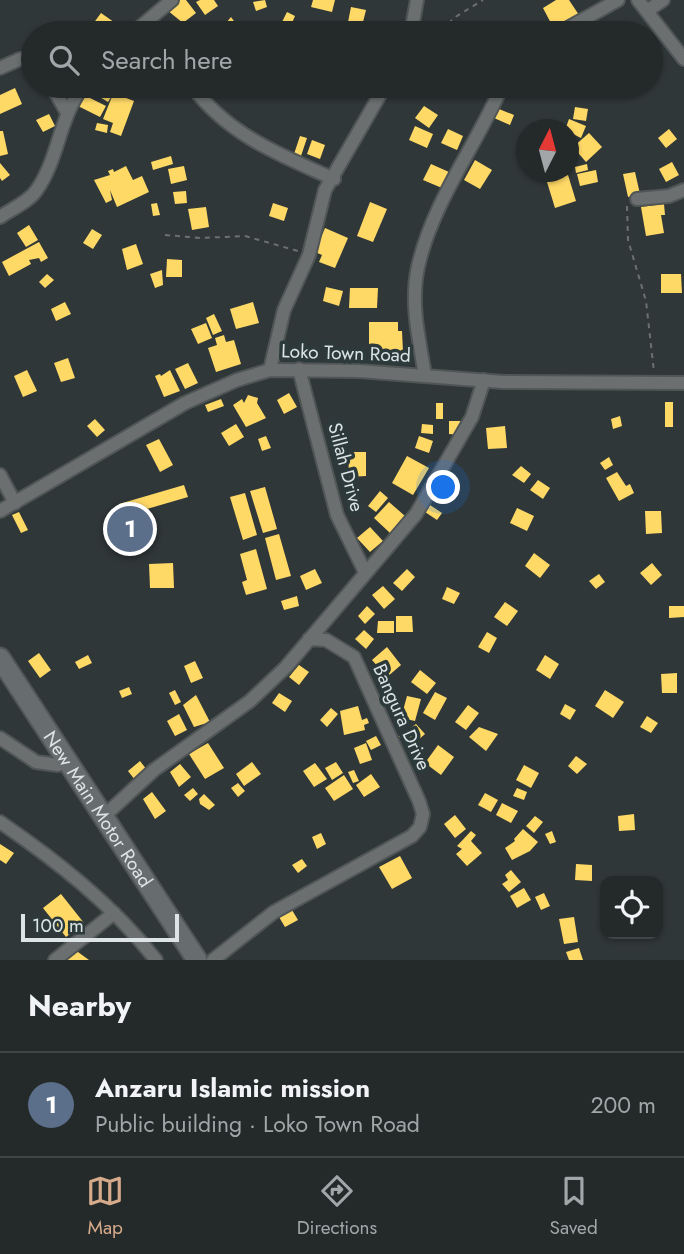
<!DOCTYPE html>
<meta charset="utf-8">
<style>
:root{--surface:#24292a;--page:#303536;--text:#f1f3f6;--muted:#a3a6a8;--line:#414547;--accent:#d6ab8b}
body{margin:0;font-family:Jost,sans-serif;background:var(--page);color:var(--text)}
.controls{position:absolute;right:21px;bottom:21px;display:grid;overflow:hidden;border-radius:14px;box-shadow:0 2px 5px #0004}
.controls button{width:63px;height:63px;display:grid;place-items:center;padding:0;border:0;border-bottom:2px solid var(--line);background:var(--surface);color:var(--text);font:35px sans-serif}
.compass{position:absolute;left:516px;top:119px;width:63px;height:63px;border-radius:50%;background:var(--surface);box-shadow:0 2px 5px #0004;rotate:6deg}
.scale{position:absolute;left:21px;bottom:18px;width:158px;box-sizing:border-box;padding-left:7px;border:4px solid #dce4e5;border-top:0;font-size:19px;line-height:24px;white-space:nowrap;color:#dce4e5;-webkit-text-stroke:5px #2d3a3b;paint-order:stroke}
.you{position:absolute;left:444px;top:488px;width:24px;height:24px;margin:-18px;border:5px solid #fff;border-radius:50%;background:#1a73e8;box-shadow:0 0 0 10px #1a73e833}
.badge{display:grid;place-items:center;width:46px;height:46px;border-radius:50%;background:var(--accent);color:#fff;font-size:23px;font-weight:700}
.pin{position:absolute;translate:-50% -50%;border:4px solid #fff;box-shadow:0 2px 7px #0006}
.list{margin:0;padding:0;list-style:none}
h2{display:flex;justify-content:space-between;align-items:center;height:91px;margin:0;padding:0 28px;font-size:30px}
h2 small{font-size:23px;font-weight:400;color:var(--muted)}
.list li{display:grid;grid-template-columns:46px 1fr auto;gap:21px;align-items:center;box-sizing:border-box;height:105px;padding:0 28px;border-top:2px solid var(--line)}
.list b{display:block;font-size:26px;white-space:nowrap}
.list p{margin:0;font-size:23px;white-space:nowrap;color:var(--muted)}
.list em{font-size:23px;font-style:normal;color:var(--muted)}
.icon{flex:none;width:38px;height:38px;fill:none;stroke:currentColor;stroke-width:2;stroke-linecap:round;stroke-linejoin:round}
.map{position:relative;flex:none;width:684px;height:960px;overflow:hidden}
.search{position:absolute;background:var(--surface);box-shadow:0 2px 5px #0004;left:21px;right:21px;top:21px;height:77px;display:flex;align-items:center;gap:18px;box-sizing:border-box;padding:0 24px;border-radius:38px;color:var(--muted);font-size:26px}
.sheet{height:196px;background:var(--surface)}
nav{display:flex;justify-content:space-around;align-items:center;box-sizing:border-box;height:98px;border-top:2px solid var(--line);background:var(--surface);font-size:19px;color:var(--muted)}
nav a{display:grid;justify-items:center;gap:4px}
nav .on{color:var(--accent)}
.map>svg:first-child{display:block}
</style>
<div class="map">
<svg width="684" height="960" viewBox="0 0 684 960">
<rect width="100%" height="100%" fill="#303738"/>
<!-- homes -->
<g fill="#ffd966">
<polygon points="179,0 186,0 196,13 183,23 167,10"/>
<polygon points="200,0 214,0 218,6 205,15 196,2"/>
<polygon points="265,0 267,7 256,11 253,2"/>
<polygon points="313,0 335,0 332,12 311,7"/>
<polygon points="556,0 569,0 579,15 554,29 543,8"/>
<polygon points="351,7 366,10 361,30 347,27"/>
<polygon points="287,12 295,16 289,30 280,26"/>
<polygon points="101,13 121,27 117,32 106,24 103,28 111,33 98,33 90,28"/>
<polygon points="231,17 239,28 233,32 226,23"/>
<polygon points="373,21 387,27 385,33 367,33"/>
<polygon points="598,23 603,31 593,33 589,28"/>
<polygon points="91,86 106,86 115,91 113,93 134,101 121,136 110,132 113,123 103,119 113,94 108,102 88,90"/>
<polygon points="15,88 22,104 0,114 0,95"/>
<polygon points="84,95 106,106 100,117 78,106"/>
<polygon points="424,106 438,115 429,128 415,118"/>
<polygon points="575,107 588,109 586,121 573,119"/>
<polygon points="499,109 514,115 510,125 494,118"/>
<polygon points="49,114 55,126 43,132 36,120"/>
<polygon points="569,119 586,126 581,138 565,130"/>
<polygon points="97,123 108,125 107,133 95,130"/>
<polygon points="415,126 433,134 427,148 409,140"/>
<polygon points="448,129 463,136 457,150 441,143"/>
<polygon points="669,129 677,139 666,148 658,138"/>
<polygon points="0,131 3,131 8,154 0,156"/>
<polygon points="589,133 602,147 586,162 573,147"/>
<polygon points="300,136 307,138 301,156 294,154"/>
<polygon points="312,140 325,145 320,159 307,154"/>
<polygon points="171,156 173,164 153,170 151,162"/>
<polygon points="475,160 492,170 480,189 464,180"/>
<polygon points="672,162 679,175 666,182 659,169"/>
<polygon points="0,163 10,175 2,181 0,178"/>
<polygon points="431,164 449,172 442,188 423,180"/>
<polygon points="587,164 588,170 576,173 575,167"/>
<polygon points="126,166 133,180 142,176 149,192 117,207 110,190 112,200 106,203 94,180 110,175 108,171 113,169 114,172"/>
<polygon points="184,166 187,180 171,184 168,169"/>
<polygon points="596,170 598,182 580,186 577,174"/>
<polygon points="635,172 640,194 628,197 623,174"/>
<polygon points="568,175 576,201 555,208 547,182"/>
<polygon points="186,191 187,203 175,204 173,192"/>
<polygon points="370,202 387,209 373,242 357,236"/>
<polygon points="157,203 160,215 153,216 151,204"/>
<polygon points="273,203 288,208 284,221 269,216"/>
<polygon points="664,204 665,215 661,215 664,233 646,236 641,207"/>
<polygon points="206,207 209,227 192,230 188,209"/>
<polygon points="29,225 38,240 26,247 17,233"/>
<polygon points="325,228 348,238 335,268 319,262 322,255 315,252"/>
<polygon points="92,229 102,235 93,249 83,243"/>
<polygon points="39,242 48,258 41,262 39,258 29,260 31,264 9,276 2,262"/>
<polygon points="136,244 143,264 127,270 122,249"/>
<polygon points="167,259 182,260 182,277 166,277"/>
<polygon points="162,270 163,285 155,288 150,274"/>
<polygon points="47,274 54,280 45,288 39,282"/>
<polygon points="661,274 681,274 682,293 661,293"/>
<polygon points="326,287 343,291 339,306 323,301"/>
<polygon points="350,288 378,288 377,308 349,308"/>
<polygon points="65,302 71,314 56,321 51,309"/>
<polygon points="253,302 259,323 236,329 230,309"/>
<polygon points="214,314 222,331 213,335 206,318"/>
<polygon points="369,322 398,322 398,331 402,331 403,352 379,353 379,348 369,348"/>
<polygon points="206,323 212,338 198,344 191,329"/>
<polygon points="224,335 226,342 234,340 241,364 216,372 208,348 217,345 215,338"/>
<polygon points="68,358 75,378 61,382 54,363"/>
<polygon points="188,363 198,383 185,389 175,369"/>
<polygon points="27,370 37,391 23,397 14,376"/>
<polygon points="170,370 180,391 164,397 155,376 160,374 161,376"/>
<polygon points="289,393 297,407 284,414 277,400"/>
<polygon points="248,395 258,398 257,403 266,418 246,427 233,405 242,399 244,403"/>
<polygon points="221,399 224,406 208,412 205,405"/>
<rect x="665" y="402" width="8" height="25"/>
<rect x="436" y="403" width="7" height="16"/>
<polygon points="620,416 622,426 613,429 611,419"/>
<polygon points="95,419 105,430 97,437 87,426"/>
<polygon points="449,421 461,421 461,435 449,434"/>
<polygon points="236,424 244,437 229,446 221,433"/>
<polygon points="422,424 433,425 433,434 421,433"/>
<polygon points="505,426 507,448 488,449 486,428"/>
<polygon points="266,436 271,448 262,451 258,439"/>
<polygon points="419,436 433,441 429,453 415,448"/>
<polygon points="159,439 173,465 160,472 146,445"/>
<polygon points="348,452 366,452 366,476 349,477"/>
<polygon points="407,456 429,468 413,495 392,483"/>
<polygon points="609,457 613,465 605,470 600,463"/>
<polygon points="521,466 531,474 524,483 512,475"/>
<polygon points="617,472 626,486 630,484 634,493 619,501 606,478"/>
<polygon points="538,480 550,488 543,499 530,490"/>
<polygon points="184,485 188,497 123,516 119,504"/>
<polygon points="265,487 277,529 263,533 250,491"/>
<polygon points="380,491 388,498 376,512 368,506"/>
<polygon points="245,493 257,535 243,540 230,497"/>
<polygon points="389,502 405,516 390,533 374,518"/>
<polygon points="430,505 442,513 437,520 425,512"/>
<polygon points="517,508 534,516 527,531 510,523"/>
<polygon points="645,511 661,511 662,533 646,534"/>
<polygon points="19,512 28,530 21,533 12,515"/>
<polygon points="370,527 383,541 370,552 357,538"/>
<polygon points="279,534 291,576 276,580 265,538"/>
<polygon points="256,549 267,589 246,595 242,582 247,580 240,554"/>
<polygon points="534,553 550,565 540,578 525,566"/>
<polygon points="173,563 174,588 150,588 149,564"/>
<polygon points="652,563 662,575 651,585 640,573"/>
<polygon points="315,569 322,583 306,590 300,576"/>
<polygon points="407,569 415,577 402,591 393,583"/>
<polygon points="599,574 605,582 596,589 589,581"/>
<polygon points="383,586 395,599 384,609 372,595"/>
<polygon points="447,587 460,593 454,604 442,599"/>
<polygon points="297,596 299,606 284,610 281,601"/>
<polygon points="505,602 518,611 507,626 494,617"/>
<polygon points="367,606 375,614 365,624 358,616"/>
<polygon points="669,606 684,606 684,617 669,618"/>
<polygon points="396,616 412,616 413,632 396,632"/>
<polygon points="378,621 394,621 394,633 377,633"/>
<polygon points="364,630 374,639 366,649 355,639"/>
<polygon points="487,632 497,638 489,653 478,647"/>
<polygon points="387,647 401,665 387,677 372,660"/>
<polygon points="39,653 51,670 40,678 28,661"/>
<polygon points="88,655 92,663 79,669 75,662"/>
<polygon points="545,655 559,664 550,679 536,670"/>
<polygon points="195,661 203,678 191,683 184,666"/>
<polygon points="299,665 309,672 299,685 289,677"/>
<polygon points="420,670 436,683 427,694 411,682"/>
<polygon points="677,673 677,693 662,693 661,674"/>
<polygon points="129,687 132,694 122,698 119,691"/>
<polygon points="175,690 181,702 175,705 169,693"/>
<polygon points="605,690 624,702 613,718 595,706"/>
<polygon points="435,692 447,698 435,720 423,713"/>
<polygon points="279,693 292,701 285,712 272,703"/>
<polygon points="196,695 210,722 194,727 183,705"/>
<polygon points="407,696 421,699 415,721 401,718"/>
<polygon points="565,704 576,710 570,720 560,714"/>
<polygon points="468,705 479,713 466,730 455,722"/>
<polygon points="358,706 362,720 367,718 369,723 364,725 365,730 344,735 340,711"/>
<polygon points="331,708 338,714 327,727 320,720"/>
<polygon points="179,714 187,730 175,736 167,721"/>
<polygon points="647,716 658,723 651,733 640,727"/>
<polygon points="416,724 425,734 409,748 399,736"/>
<polygon points="479,727 498,734 486,751 469,737"/>
<polygon points="376,736 381,745 371,750 366,741"/>
<polygon points="208,743 224,768 205,779 189,754"/>
<polygon points="366,743 372,760 360,764 354,748"/>
<polygon points="438,745 454,757 441,775 425,763"/>
<polygon points="576,756 587,764 577,774 568,766"/>
<polygon points="140,761 147,770 135,780 128,771"/>
<polygon points="252,762 261,774 244,786 236,774"/>
<polygon points="336,762 343,773 332,780 325,768"/>
<polygon points="315,763 327,779 314,787 303,771"/>
<polygon points="180,764 191,777 179,787 170,772"/>
<polygon points="524,765 539,773 531,788 516,780"/>
<polygon points="354,770 359,781 353,783 348,772"/>
<polygon points="371,774 380,787 364,797 356,785"/>
<polygon points="344,775 353,789 334,801 325,788"/>
<polygon points="238,783 245,791 238,797 231,788"/>
<polygon points="193,788 198,794 190,801 184,795"/>
<polygon points="517,788 527,792 524,800 513,796"/>
<polygon points="152,792 166,811 155,819 143,799"/>
<polygon points="485,793 498,800 491,812 478,805"/>
<polygon points="204,794 215,805 209,810 200,804 199,799"/>
<polygon points="502,803 518,811 511,823 496,815"/>
<polygon points="634,814 635,830 619,831 618,816"/>
<polygon points="455,815 466,829 455,838 444,824"/>
<polygon points="535,816 543,822 534,833 526,826"/>
<polygon points="523,829 538,842 530,851 512,860 505,848 515,841 514,839"/>
<polygon points="471,831 476,835 471,841 482,853 467,866 456,854 462,849 457,846"/>
<polygon points="552,831 556,842 550,844 545,834"/>
<polygon points="321,833 326,844 317,849 312,837"/>
<polygon points="0,844 14,853 6,864 0,860"/>
<polygon points="400,856 412,878 392,889 379,867"/>
<polygon points="302,859 307,866 298,873 292,865"/>
<polygon points="576,864 592,865 592,881 575,880"/>
<polygon points="511,870 521,882 509,892 502,884 508,880 505,875"/>
<polygon points="524,888 531,900 517,908 510,896"/>
<polygon points="544,893 550,906 541,910 535,897"/>
<polygon points="61,894 84,923 66,937 43,908"/>
<polygon points="292,910 298,920 285,927 279,917"/>
<polygon points="574,917 578,942 564,944 559,919"/>
<polygon points="579,948 583,960 569,960 566,952"/>
<polygon points="78,952 89,960 64,960 69,954"/>
</g>
<!-- public -->
<polygon fill="#76a5af" points="137,520 139,535 124,537 122,522"/>
<g fill="none" stroke-linecap="round" stroke-linejoin="round">
<!-- minor casing -->
<g stroke="#505556" stroke-width="16">
<g id="minor">
<polyline points="638,0 684,59"/>
<polyline points="647,11 663,0"/>
<polyline points="133,33 172,0"/>
<polyline points="411,33 417,0"/>
<polyline points="559,33 618,0"/>
<polyline points="0,68 20,59 33,59"/>
<polyline points="52,86 66,111"/>
<path d="M192,86C228,135 280,155 334,179"/>
<polyline points="637,199 669,196 684,190"/>
<path d="M0,217C12,209 28,202 36,191C59,159 58,120 83,86"/>
<polyline points="299,369 337,515 365,572"/>
<polyline points="270,370 284,310 309,255 325,190 385,86"/>
<path d="M425,375C419,339 410,303 418,267C432,203 476,146 502,86"/>
<polyline points="0,475 15,503"/>
<polyline points="0,511 185,403 237,380 270,370 359,371 503,382 684,383"/>
<polyline points="0,738 36,762 58,765"/>
<polyline points="102,818 154,770 250,701 286,667 416,514 472,417 484,380"/>
<path d="M0,822C57,861 113,905 156,960"/>
<polyline points="55,960 114,913"/>
<polyline points="213,960 274,912 412,836 420,827 423,814 419,801 354,657 326,640 309,639"/>
</g>
</g>
<!-- highway casing -->
<g stroke="#505556" stroke-width="23">
<g id="highway">
<path id="s1" d="M0,658L197,960"/>
</g>
</g>
<!-- path -->
<g stroke="#6c7070" stroke-width="2" stroke-dasharray="5 5" stroke-linecap="butt">
<polyline points="445,33 452,19 483,0"/>
<polyline points="627,206 628,240 646,301 654,372"/>
<polyline points="165,235 201,238 245,236 298,251"/>
</g>
<!-- minor -->
<use href="#minor" stroke="#6c6f70" stroke-width="12"/>
<!-- highway -->
<use href="#highway" stroke="#676d6e" stroke-width="19"/>
</g>
<g text-anchor="middle" dominant-baseline="central" stroke-width="7" stroke-linejoin="round" paint-order="stroke">
<!-- street labels -->
<g font-size="19" fill="#dce4e5" stroke="#2d3a3b">
<text transform="translate(346 353) rotate(2)">Loko Town Road</text>
<text transform="translate(346 467) rotate(75)">Sillah Drive</text>
<text transform="translate(402 717) rotate(66)">Bangura Drive</text>
<text stroke="none"><textPath href="#s1" startOffset="180">New Main Motor Road</textPath></text>
</g>
</g>
</svg>
<div class="controls">
<button><svg class="icon" aria-label="locate" viewBox="0 0 24 24"><circle cx="12" cy="12" r="6"/><path d="M12 2v4M12 18v4M2 12h4M18 12h4"/></svg></button>
</div>
<svg class="compass" viewBox="-18 -18 36 36"><path d="M0-13l5 13h-10z" fill="#e53935"/><path d="M0 13l5-13h-10z" fill="#a3a6a8"/></svg>
<div class="scale">100 m</div>
<div class="you"></div>
<div class="pin badge" style="left:130px;top:529px;background:#5c6f8a">1</div>
<div class="search"><svg class="icon" aria-label="search" viewBox="0 0 24 24"><circle cx="10" cy="10" r="6"/><path d="M15 15l6 6"/></svg>Search here</div>
</div>
<section class="sheet">
<h2>Nearby<small></small></h2>
<ul class="list">
<li><span class="badge" style="background:#5c6f8a">1</span><div><b>Anzaru Islamic mission</b><p>Public building · Loko Town Road</p></div><em>200 m</em></li>
</ul>
</section>
<nav>
<a class="on"><svg class="icon" aria-label="map" viewBox="0 0 24 24"><path d="M3 6l6-2 6 2 6-2v14l-6 2-6-2-6 2zM9 4v14M15 6v14"/></svg>Map</a>
<a><svg class="icon" aria-label="directions" viewBox="0 0 24 24"><path d="M12 3l9 9-9 9-9-9zM9 14v-3h6M13 9l2 2-2 2"/></svg>Directions</a>
<a><svg class="icon" aria-label="saved" viewBox="0 0 24 24"><path d="M7 4h10v16l-5-4-5 4z"/></svg>Saved</a>
</nav>
